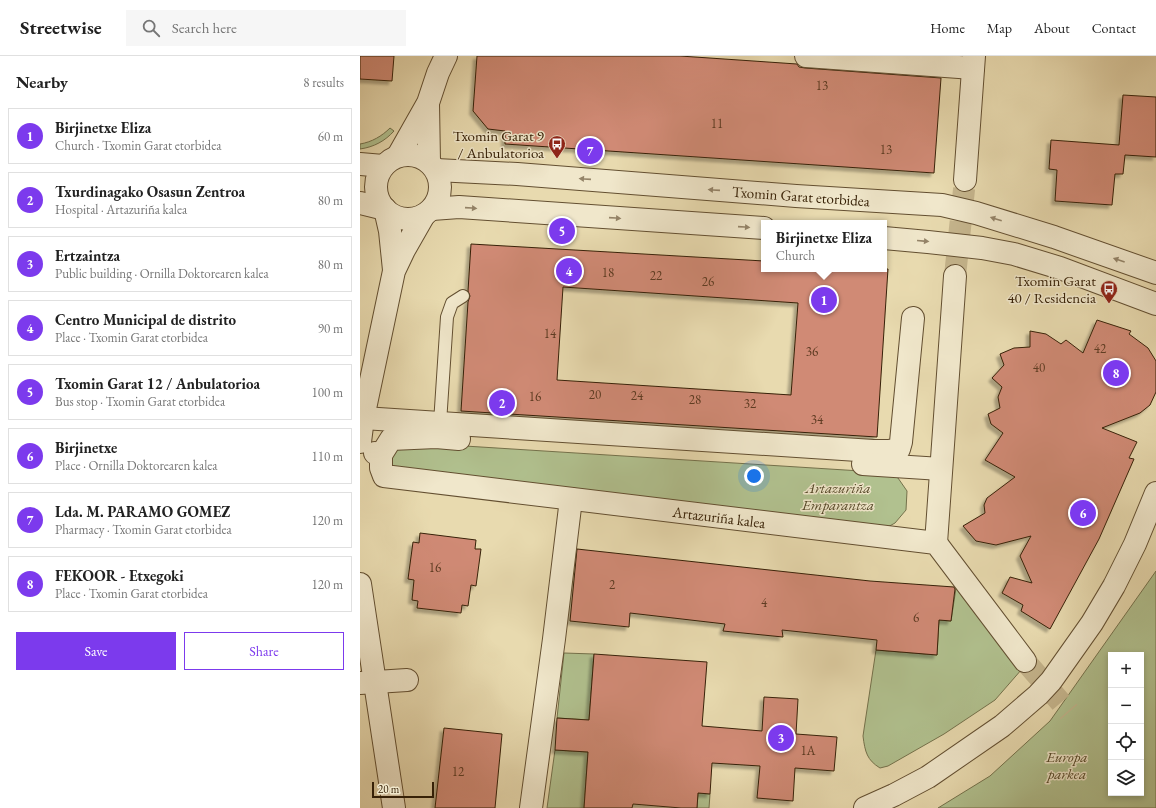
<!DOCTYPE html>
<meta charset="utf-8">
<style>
:root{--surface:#fff;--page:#f6f6f6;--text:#222;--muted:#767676;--line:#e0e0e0;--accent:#7c3aed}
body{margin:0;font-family:"EB Garamond",serif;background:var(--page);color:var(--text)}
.controls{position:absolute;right:12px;bottom:12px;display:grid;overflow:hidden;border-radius:0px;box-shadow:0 2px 6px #0003}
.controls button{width:36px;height:36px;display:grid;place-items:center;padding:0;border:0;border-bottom:1px solid var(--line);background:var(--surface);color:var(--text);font:20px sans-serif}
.scale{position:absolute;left:12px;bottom:10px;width:62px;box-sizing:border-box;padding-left:4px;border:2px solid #372107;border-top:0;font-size:11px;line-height:14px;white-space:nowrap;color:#372107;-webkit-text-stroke:3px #f0e7cb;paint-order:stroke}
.you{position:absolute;left:394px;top:420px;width:14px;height:14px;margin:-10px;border:3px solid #fff;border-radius:50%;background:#1a73e8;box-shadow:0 0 0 6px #1a73e833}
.badge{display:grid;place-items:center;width:26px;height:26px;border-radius:50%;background:var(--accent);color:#fff;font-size:13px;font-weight:700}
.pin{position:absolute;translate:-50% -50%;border:2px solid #fff;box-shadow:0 1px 4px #0006}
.popup{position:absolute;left:401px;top:164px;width:126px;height:52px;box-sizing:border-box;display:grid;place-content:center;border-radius:0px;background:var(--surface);filter:drop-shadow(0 1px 3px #0005);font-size:13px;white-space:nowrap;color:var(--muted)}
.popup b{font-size:15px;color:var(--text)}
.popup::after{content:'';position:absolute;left:50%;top:100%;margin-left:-8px;border:8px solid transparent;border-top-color:var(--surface)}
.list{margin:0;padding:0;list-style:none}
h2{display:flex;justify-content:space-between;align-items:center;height:52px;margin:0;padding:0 16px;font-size:17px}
h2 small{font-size:13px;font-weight:400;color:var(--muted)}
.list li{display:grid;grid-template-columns:26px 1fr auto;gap:12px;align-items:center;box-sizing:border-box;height:56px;margin:0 8px 8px;padding:0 8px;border:1px solid var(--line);border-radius:0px}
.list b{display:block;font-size:15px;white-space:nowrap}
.list p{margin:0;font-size:13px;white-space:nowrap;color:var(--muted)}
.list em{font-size:13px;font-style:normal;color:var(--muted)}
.actions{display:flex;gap:8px;padding:12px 16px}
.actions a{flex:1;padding:9px 0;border:1px solid var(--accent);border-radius:0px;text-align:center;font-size:14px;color:var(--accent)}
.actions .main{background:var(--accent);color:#fff}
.icon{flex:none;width:22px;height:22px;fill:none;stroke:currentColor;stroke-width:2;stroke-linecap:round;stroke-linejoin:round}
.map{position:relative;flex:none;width:796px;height:752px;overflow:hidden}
header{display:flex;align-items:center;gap:24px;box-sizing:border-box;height:56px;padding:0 20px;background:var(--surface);border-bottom:1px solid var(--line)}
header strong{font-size:19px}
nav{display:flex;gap:22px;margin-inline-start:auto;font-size:14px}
.search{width:280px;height:36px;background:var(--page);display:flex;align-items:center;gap:10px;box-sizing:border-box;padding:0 14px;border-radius:0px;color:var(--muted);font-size:15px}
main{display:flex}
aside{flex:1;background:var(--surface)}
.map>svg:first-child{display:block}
</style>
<header>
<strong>Streetwise</strong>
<div class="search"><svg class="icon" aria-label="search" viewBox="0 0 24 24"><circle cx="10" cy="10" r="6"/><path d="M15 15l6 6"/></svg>Search here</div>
<nav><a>Home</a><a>Map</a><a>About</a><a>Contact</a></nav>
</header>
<main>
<aside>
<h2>Nearby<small>8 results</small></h2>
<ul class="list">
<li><span class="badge">1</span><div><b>Birjinetxe Eliza</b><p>Church · Txomin Garat etorbidea</p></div><em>60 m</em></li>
<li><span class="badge">2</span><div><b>Txurdinagako Osasun Zentroa</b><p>Hospital · Artazuriña kalea</p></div><em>80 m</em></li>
<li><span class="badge">3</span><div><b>Ertzaintza</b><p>Public building · Ornilla Doktorearen kalea</p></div><em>80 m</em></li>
<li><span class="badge">4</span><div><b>Centro Municipal de distrito</b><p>Place · Txomin Garat etorbidea</p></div><em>90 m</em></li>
<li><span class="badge">5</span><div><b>Txomin Garat 12 / Anbulatorioa</b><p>Bus stop · Txomin Garat etorbidea</p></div><em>100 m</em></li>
<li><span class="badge">6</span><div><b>Birjinetxe</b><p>Place · Ornilla Doktorearen kalea</p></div><em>110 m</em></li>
<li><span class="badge">7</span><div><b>Lda. M. PARAMO GOMEZ</b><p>Pharmacy · Txomin Garat etorbidea</p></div><em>120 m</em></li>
<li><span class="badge">8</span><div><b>FEKOOR - Etxegoki</b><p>Place · Txomin Garat etorbidea</p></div><em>120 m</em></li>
</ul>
<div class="actions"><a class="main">Save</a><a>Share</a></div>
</aside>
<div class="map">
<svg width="796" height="752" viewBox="0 0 796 752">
<defs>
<filter id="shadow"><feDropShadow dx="-3.5" dy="3.5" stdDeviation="1" flood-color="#0004"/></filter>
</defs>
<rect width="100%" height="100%" fill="#e8daaf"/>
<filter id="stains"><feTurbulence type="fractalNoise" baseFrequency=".005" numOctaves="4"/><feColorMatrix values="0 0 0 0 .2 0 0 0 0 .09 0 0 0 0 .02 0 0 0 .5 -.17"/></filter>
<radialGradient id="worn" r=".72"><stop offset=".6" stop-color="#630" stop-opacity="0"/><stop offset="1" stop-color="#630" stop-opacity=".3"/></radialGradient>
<!-- green -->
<g fill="#b1c18f" stroke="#74714b" fill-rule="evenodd">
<path d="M30,72L34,75C25,85 14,91 0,93V88C12,86 22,80 30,72Z"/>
<polygon points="89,389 501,415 532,418 538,422 547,435 546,454 535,467 524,473 31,419 30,390"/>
<path d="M796,515V752H578L630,720L690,665ZM751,599H781V737H751Z"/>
<path d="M596,532L662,613L635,644L584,678L528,710L520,712C507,704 505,696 503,680L516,594L577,599L579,564L591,565Z"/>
<polygon points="204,597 234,598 229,664 197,662"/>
<polygon points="195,694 228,696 224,752 187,752"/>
<polygon points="338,737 350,738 349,752 337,752"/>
</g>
<!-- building -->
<g fill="#d08a75" stroke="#372107" fill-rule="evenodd" filter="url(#shadow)">
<polygon points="0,0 34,0 32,25 0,23"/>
<polygon points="117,0 320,0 437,8 439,11 445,12 581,22 574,117 145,88 145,75 128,73 113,55"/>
<polygon points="763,39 796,41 796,101 765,99 763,118 755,118 752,149 695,145 697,114 689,113 691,84 759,89"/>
<path d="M111,188L404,205V213H528L517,381L101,355L108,246L110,240L108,235ZM203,231L438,247L431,339L197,324Z"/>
<polygon points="737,264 771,275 769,278 788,292 796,305 796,336 790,349 780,357 742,372 777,386 769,402 774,403 739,483 690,573 661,555 663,549 642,537 650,521 672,527 660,500 671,480 636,489 616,485 603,470 625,457 624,449 627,442 655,421 625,404 643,377 631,368 628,358 640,352 638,341 642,331 632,322 644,309 640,298 654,292 670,291 670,275 686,278 701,288 706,284 723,297"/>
<polygon points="60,477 116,484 115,493 121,493 116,530 111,529 108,550 102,549 101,557 57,552 58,545 52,544 54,524 48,523 53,486 59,487"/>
<polygon points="217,493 510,525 594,531 595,533 591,565 579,564 577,599 516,594 517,584 422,574 423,581 363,575 365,568 270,557 269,571 210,565"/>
<polygon points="234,598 347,606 342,670 402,675 404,641 438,643 436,678 477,681 474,715 435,712 433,745 397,742 400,710 352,707 350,738 338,737 337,752 321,752 273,748 272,752 224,752 228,696 195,694 197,662 229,664"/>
<polygon points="84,672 142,678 135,752 75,752"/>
</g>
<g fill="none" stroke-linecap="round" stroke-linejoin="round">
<!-- street-tunnel -->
<g stroke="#c5b58d" stroke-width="22" stroke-dasharray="22 11" stroke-linecap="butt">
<polyline points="595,220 605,124"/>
<polyline points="665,605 709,656"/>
</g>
<!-- lane casing -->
<g stroke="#634f31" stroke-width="14">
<polyline id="lane" points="80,367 87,261 92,247 103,240"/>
</g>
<!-- street casing -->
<g stroke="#634f31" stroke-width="24">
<g id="street">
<polyline points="446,0 613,12"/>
<polyline points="68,48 69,106"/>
<circle cx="48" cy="131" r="32"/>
<polyline points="38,100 68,47 78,17 86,0"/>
<polyline points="0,108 23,110"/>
<polyline points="76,114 157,118 436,140 582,149 616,157 694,181 796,217"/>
<polyline points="605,124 614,0"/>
<polyline points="0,147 25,153"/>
<polyline points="25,153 30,175 34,214"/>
<polyline points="72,153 99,151 404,172"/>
<polyline points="524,182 568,186 622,192 654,198 700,212 796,248"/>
<polyline points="3,362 513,395 529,395 539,393 541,386 553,262"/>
<polyline points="0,386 3,362 34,215 44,194 64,159"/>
<polyline points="15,397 21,399 21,412 24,420 576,487 665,605"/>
<polyline points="21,399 31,383 76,381 99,383"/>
<polyline points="503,408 581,413"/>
<polyline points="576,487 595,220"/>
<polyline points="0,528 34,752"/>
<polyline points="0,627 47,624"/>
<polyline points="171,752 194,583 211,443"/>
<polyline points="505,752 534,739 568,721 642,670 678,639 691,625 732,567 754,530 775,488 796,437"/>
</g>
</g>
<!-- lane -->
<use href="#lane" stroke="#f0e7cb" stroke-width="12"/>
<!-- street -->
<use href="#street" stroke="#f0e7cb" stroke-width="22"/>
</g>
<!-- one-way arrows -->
<defs><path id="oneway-solid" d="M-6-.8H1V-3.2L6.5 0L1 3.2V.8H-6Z"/></defs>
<g fill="#948469">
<use href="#oneway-solid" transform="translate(225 123) rotate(-176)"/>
<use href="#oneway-solid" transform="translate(354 134) rotate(-176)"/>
<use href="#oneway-solid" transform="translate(111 152) rotate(4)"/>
<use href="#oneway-solid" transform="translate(255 162) rotate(4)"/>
<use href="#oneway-solid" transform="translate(636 163) rotate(-163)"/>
<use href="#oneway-solid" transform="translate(384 171) rotate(4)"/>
<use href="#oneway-solid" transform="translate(563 185) rotate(5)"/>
<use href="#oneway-solid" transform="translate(759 204) rotate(-161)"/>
</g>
<!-- icons -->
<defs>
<g id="bus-pin" transform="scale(0.9)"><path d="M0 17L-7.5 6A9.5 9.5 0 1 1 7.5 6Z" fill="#8f2418" stroke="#f0e7cb"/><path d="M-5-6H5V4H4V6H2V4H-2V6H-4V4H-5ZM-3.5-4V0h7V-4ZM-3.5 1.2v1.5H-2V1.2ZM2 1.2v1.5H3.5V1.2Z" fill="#fff"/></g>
</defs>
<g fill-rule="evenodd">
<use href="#bus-pin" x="197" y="88"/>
<use href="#bus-pin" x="749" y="233"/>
</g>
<g text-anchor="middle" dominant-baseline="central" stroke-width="3" stroke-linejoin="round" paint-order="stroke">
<!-- number labels -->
<g font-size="13" fill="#5d3b22">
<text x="462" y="29">13</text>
<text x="357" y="67">11</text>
<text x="526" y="93">13</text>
<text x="248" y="216">18</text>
<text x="296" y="219">22</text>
<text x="348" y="225">26</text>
<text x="190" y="277">14</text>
<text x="740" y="292">42</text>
<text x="452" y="295">36</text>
<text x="679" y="311">40</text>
<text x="235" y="338">20</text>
<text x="277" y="339">24</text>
<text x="175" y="340">16</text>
<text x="335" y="343">28</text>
<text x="390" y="347">32</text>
<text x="457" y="363">34</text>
<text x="75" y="511">16</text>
<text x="252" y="528">2</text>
<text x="404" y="546">4</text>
<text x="556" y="561">6</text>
<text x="448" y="694">1A</text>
<text x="98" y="715">12</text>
</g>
<!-- poi labels -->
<g font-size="15" fill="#372107" stroke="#f0e7cb" text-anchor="end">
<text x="184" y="79">Txomin Garat 9<tspan x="184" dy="17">/ Anbulatorioa</tspan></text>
<text x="736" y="224">Txomin Garat<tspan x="736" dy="17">40 / Residencia</tspan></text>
</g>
<!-- street labels -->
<g font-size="15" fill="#372107" stroke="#f0e7cb">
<text transform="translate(441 140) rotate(4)">Txomin Garat etorbidea</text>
<text transform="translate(359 461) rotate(7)">Artazuriña kalea</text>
</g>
<!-- park labels -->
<g font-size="15" font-style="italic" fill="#564929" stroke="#f0e7cb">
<text x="478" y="431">Artazuriña<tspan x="478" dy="17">Emparantza</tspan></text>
<text x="707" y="700">Europa<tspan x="707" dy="17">parkea</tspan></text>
</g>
</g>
<rect width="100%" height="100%" filter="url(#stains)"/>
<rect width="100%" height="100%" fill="url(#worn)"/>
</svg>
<div class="controls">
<button>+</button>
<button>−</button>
<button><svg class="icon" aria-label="locate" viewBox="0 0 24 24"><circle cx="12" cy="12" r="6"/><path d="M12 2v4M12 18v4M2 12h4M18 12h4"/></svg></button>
<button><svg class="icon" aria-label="layers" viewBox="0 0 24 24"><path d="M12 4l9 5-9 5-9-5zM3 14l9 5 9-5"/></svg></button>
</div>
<div class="scale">20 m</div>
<div class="you"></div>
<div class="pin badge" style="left:464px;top:244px">1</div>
<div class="popup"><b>Birjinetxe Eliza</b>Church</div>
<div class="pin badge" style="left:142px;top:347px">2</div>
<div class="pin badge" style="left:421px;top:682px">3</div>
<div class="pin badge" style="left:209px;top:215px">4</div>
<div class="pin badge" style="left:202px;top:175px">5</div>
<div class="pin badge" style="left:723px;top:457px">6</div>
<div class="pin badge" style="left:230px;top:95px">7</div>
<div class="pin badge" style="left:756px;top:317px">8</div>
</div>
</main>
